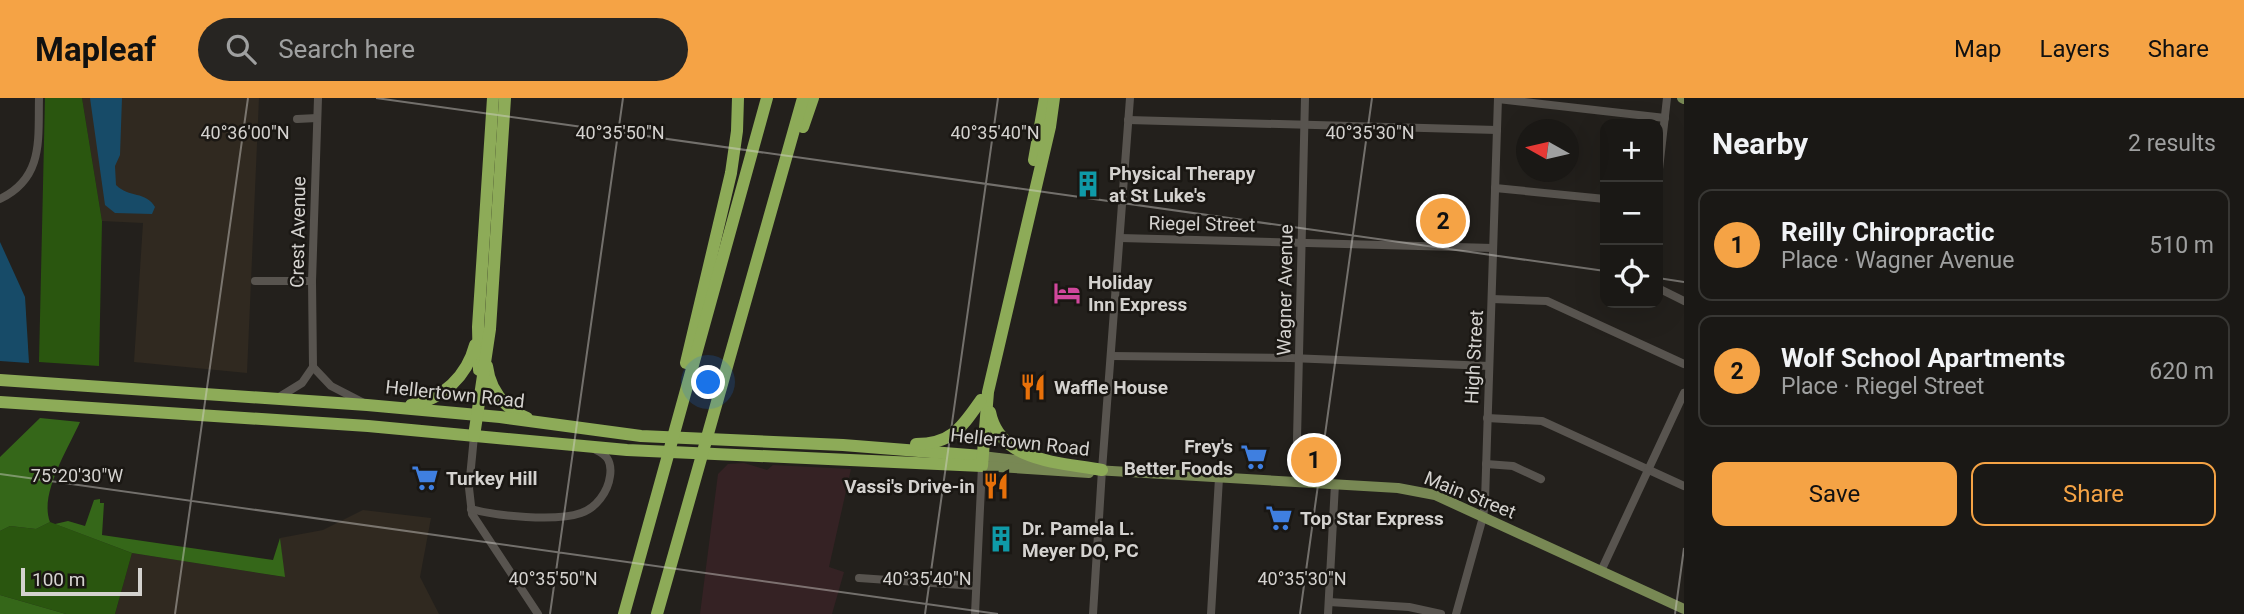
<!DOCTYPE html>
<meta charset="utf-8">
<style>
:root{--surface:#1a1815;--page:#272522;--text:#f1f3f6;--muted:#9fa0a0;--line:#383734;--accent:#f5a345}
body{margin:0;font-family:Roboto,sans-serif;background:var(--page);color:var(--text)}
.controls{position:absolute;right:21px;top:21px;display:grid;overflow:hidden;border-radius:14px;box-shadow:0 7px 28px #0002}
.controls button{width:63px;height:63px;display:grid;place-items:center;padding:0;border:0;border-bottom:2px solid var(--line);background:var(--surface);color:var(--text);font:35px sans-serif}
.compass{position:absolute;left:1516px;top:21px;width:63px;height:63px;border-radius:50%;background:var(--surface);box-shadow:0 7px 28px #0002;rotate:278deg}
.scale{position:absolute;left:21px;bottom:18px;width:121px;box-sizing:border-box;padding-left:7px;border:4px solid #d4d2cf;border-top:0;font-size:19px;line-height:24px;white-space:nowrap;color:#d4d2cf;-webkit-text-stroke:5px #1a1713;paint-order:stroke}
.you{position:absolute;left:709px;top:285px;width:24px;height:24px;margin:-18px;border:5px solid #fff;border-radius:50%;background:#1a73e8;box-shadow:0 0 0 10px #1a73e833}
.badge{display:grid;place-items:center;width:46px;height:46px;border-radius:50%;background:var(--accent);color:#111;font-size:23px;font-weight:700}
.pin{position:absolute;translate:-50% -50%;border:4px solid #fff;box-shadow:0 2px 7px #0006}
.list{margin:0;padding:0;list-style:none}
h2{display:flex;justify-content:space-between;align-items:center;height:91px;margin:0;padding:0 28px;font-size:30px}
h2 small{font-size:23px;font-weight:400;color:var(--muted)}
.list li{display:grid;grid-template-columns:46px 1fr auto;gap:21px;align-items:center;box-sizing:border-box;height:112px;margin:0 14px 14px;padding:0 14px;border:2px solid var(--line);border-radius:14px}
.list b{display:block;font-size:26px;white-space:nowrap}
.list p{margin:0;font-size:23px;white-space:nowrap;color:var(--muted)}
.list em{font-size:23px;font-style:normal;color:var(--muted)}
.actions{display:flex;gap:14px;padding:21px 28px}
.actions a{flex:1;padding:16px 0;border:2px solid var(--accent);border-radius:14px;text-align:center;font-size:24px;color:var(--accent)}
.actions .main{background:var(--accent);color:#111}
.icon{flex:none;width:38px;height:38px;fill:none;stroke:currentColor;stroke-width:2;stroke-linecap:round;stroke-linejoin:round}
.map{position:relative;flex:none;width:1684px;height:516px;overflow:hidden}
header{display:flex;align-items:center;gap:42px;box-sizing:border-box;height:98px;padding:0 35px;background:var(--accent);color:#111}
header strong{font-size:33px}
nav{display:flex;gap:38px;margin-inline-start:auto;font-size:24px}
.search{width:490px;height:63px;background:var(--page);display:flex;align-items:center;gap:18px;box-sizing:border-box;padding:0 24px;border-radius:38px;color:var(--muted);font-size:26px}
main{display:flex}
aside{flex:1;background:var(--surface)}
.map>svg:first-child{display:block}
</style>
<header>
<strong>Mapleaf</strong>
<div class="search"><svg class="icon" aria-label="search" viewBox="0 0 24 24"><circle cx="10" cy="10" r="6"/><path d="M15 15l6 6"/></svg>Search here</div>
<nav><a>Map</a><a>Layers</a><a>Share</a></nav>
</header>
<main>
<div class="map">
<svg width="1684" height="516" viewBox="0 0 1684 516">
<rect width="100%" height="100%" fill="#23201c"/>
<!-- commercial -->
<polygon fill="#352224" points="744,365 767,372 773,367 851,371 829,469 844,474 832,516 700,516 718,376 728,366"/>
<!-- built -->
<g fill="#302920">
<polygon points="82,0 259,0 247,275 134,264 143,125 102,123"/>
<polygon points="363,412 431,420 420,479 439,516 115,516 132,455 284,479 280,440 323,432"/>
</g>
<!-- green -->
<g fill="#2a560f">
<polygon points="45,0 82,0 102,123 99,268 39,264"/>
<polygon points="50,424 132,455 115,516 66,516 0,497 0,433 10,428 36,431"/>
</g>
<!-- forest -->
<g fill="#356719">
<path d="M40,320L80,324C68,351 39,396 50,424L36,431L10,428L0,433V359Z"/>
<polygon points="100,401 100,405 104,405 102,437 273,462 280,440 285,479 132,455 55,426 68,423 85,428 94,402"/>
<polygon points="0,497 66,516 0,516"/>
</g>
<!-- water -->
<g fill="#174b68">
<path d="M90,0H122L120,57L115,68L116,87C129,100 146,93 155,109L152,116L115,115L105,107Z"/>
<polygon points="0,144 25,199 29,265 0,263"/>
</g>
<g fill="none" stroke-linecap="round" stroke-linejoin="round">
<!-- minor -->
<g stroke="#58544f" stroke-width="8">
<polyline points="318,0 312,183 313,269 331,288 364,305"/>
<polyline points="1498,1 1665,20"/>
<polyline points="297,21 317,20"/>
<polyline points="1128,22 1497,32"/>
<polyline points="1658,80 1667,0"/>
<polyline points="1495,90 1605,101"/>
<path d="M0,101C44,80 38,41 39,0"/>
<polyline points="1120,140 1493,150"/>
<polyline points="255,183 312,183"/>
<polyline points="1658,190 1684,203"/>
<polyline points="1492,201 1547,203 1684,266"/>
<polyline points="1111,258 1290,260 1489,268"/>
<polyline points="276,301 302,285 313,269"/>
<polyline points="1487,320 1542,323 1684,388"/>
<polyline points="474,338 469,390 472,416 538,516"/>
<polyline points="1486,366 1513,368 1541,381"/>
<polyline points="1296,384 1305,0"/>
<path d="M471,411C496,418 556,424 581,415C596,410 608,394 610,378C612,365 608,357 596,352"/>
<polyline points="1601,473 1684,295"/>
<polyline points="859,480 976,488"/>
<polyline points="1329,504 1409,509 1441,516"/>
<polyline points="975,516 982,368"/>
<polyline points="1093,516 1102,372 1130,0"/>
<polyline points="1211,516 1219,380"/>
<polyline points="1328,516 1335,386"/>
<polyline points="1456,516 1483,419 1485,403 1498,0"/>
</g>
<!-- major -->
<g stroke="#788854" stroke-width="10">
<polyline points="1682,0 1684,1"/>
<polyline points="982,358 1042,365"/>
<polyline points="982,368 1089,375"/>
<polyline points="1095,372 1398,390 1435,397 1684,511"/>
</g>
<!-- highway -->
<g stroke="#8dab58" stroke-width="12">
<polyline points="803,29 813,0"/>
<polyline points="1034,62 1045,0"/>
<polyline points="686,265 731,75 737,33 738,0"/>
<path d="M487,268C490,293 505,310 527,320"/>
<polyline points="479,272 478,229 493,0"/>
<polyline points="0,282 367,307 500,319 641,338 843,347 982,358"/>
<polyline points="0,304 368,328 627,352 982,368 988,294 1050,29 1054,0"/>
<path d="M411,307C443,301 467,278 475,247"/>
<path d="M990,314C1000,365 1061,364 1102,372"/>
<polyline points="474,338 490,231 505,0"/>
<path d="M916,346C952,346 962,329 981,302"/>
<polyline points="624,516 767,0"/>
<polyline points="657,516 803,0"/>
</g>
</g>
<!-- ticks -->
<path fill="none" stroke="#d4d2cf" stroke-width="2" stroke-opacity="0.45" d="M376,0L1605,173M1658,180L1684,184M0,376L998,516M175,516L248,0M550,516L623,0M925,516L998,0M1300,516L1372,0M1675,516L1684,450"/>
<!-- icons -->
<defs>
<g id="building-bare" transform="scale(2.1)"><path d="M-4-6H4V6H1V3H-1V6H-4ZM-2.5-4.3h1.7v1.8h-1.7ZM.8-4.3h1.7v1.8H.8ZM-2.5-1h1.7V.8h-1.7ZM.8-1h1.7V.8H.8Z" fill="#0f9aa8" stroke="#1a1713" stroke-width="2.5" paint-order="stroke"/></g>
<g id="hotel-bare" transform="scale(2.1)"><path d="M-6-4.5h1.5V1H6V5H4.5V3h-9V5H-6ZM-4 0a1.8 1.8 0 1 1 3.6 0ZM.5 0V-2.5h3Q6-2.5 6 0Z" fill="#d1479c" stroke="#1a1713" stroke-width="2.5" paint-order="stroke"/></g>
<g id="restaurant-bare" transform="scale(2.1)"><path d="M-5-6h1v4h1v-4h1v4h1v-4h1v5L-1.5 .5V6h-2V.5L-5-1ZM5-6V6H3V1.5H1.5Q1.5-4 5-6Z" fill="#e8710a" stroke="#1a1713" stroke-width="2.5" paint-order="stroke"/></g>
<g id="supermarket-bare" transform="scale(2.1)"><path d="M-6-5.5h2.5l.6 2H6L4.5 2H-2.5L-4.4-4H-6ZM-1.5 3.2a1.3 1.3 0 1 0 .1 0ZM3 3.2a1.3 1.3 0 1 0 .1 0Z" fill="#3f7fe0" stroke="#1a1713" stroke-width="2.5" paint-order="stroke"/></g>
</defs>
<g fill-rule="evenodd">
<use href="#building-bare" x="1088" y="86"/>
<use href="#hotel-bare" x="1067" y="195"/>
<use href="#restaurant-bare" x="1033" y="289"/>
<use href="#supermarket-bare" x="1254" y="359"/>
<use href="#supermarket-bare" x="425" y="380"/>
<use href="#restaurant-bare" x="996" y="388"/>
<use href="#supermarket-bare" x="1279" y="420"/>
<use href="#building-bare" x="1001" y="441"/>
</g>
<g text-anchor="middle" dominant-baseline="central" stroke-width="5" stroke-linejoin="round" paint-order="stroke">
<!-- poi labels -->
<g font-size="19" font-weight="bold" fill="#d4d2cf" stroke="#1a1713" text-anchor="start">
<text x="1109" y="75">Physical Therapy<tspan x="1109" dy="22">at St Luke's</tspan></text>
<text x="1088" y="184">Holiday<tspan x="1088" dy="22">Inn Express</tspan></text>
<text x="1054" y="289">Waffle House</text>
<text x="1233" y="348" text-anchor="end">Frey's<tspan x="1233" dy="22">Better Foods</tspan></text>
<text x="446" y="380">Turkey Hill</text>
<text x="975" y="388" text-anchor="end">Vassi's Drive-in</text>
<text x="1300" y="420">Top Star Express</text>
<text x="1022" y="430">Dr. Pamela L.<tspan x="1022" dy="22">Meyer DO, PC</tspan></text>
</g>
<!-- street labels -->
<g font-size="19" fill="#d4d2cf" stroke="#1a1713">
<text transform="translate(1202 126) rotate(1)">Riegel Street</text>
<text transform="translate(298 134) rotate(-89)">Crest Avenue</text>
<text transform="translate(1285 192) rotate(-89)">Wagner Avenue</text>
<text transform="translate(1474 259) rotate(-87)">High Street</text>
<text transform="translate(455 296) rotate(6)">Hellertown Road</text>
<text transform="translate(1020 344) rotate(6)">Hellertown Road</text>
<text transform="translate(1470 397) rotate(22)">Main Street</text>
</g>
</g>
<g font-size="18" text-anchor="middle" fill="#d4d2cf" stroke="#1a1713" stroke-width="5" stroke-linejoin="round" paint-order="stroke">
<text x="245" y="41">40°36'00"N</text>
<text x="620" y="41">40°35'50"N</text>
<text x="995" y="41">40°35'40"N</text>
<text x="1370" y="41">40°35'30"N</text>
<text x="77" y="384">75°20'30"W</text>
<text x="553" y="487">40°35'50"N</text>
<text x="927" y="487">40°35'40"N</text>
<text x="1302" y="487">40°35'30"N</text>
</g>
</svg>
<div class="controls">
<button>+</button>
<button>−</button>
<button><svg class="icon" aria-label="locate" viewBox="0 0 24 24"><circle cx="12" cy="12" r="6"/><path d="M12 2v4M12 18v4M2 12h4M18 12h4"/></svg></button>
</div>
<svg class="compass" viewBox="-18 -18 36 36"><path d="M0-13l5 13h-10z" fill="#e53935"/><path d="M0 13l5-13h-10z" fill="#9fa0a0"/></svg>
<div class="scale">100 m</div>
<div class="you"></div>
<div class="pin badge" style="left:1314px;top:362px">1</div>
<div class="pin badge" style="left:1443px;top:123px">2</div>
</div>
<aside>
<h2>Nearby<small>2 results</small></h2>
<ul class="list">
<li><span class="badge">1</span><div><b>Reilly Chiropractic</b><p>Place · Wagner Avenue</p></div><em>510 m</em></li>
<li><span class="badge">2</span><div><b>Wolf School Apartments</b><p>Place · Riegel Street</p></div><em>620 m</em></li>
</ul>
<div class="actions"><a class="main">Save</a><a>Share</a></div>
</aside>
</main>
